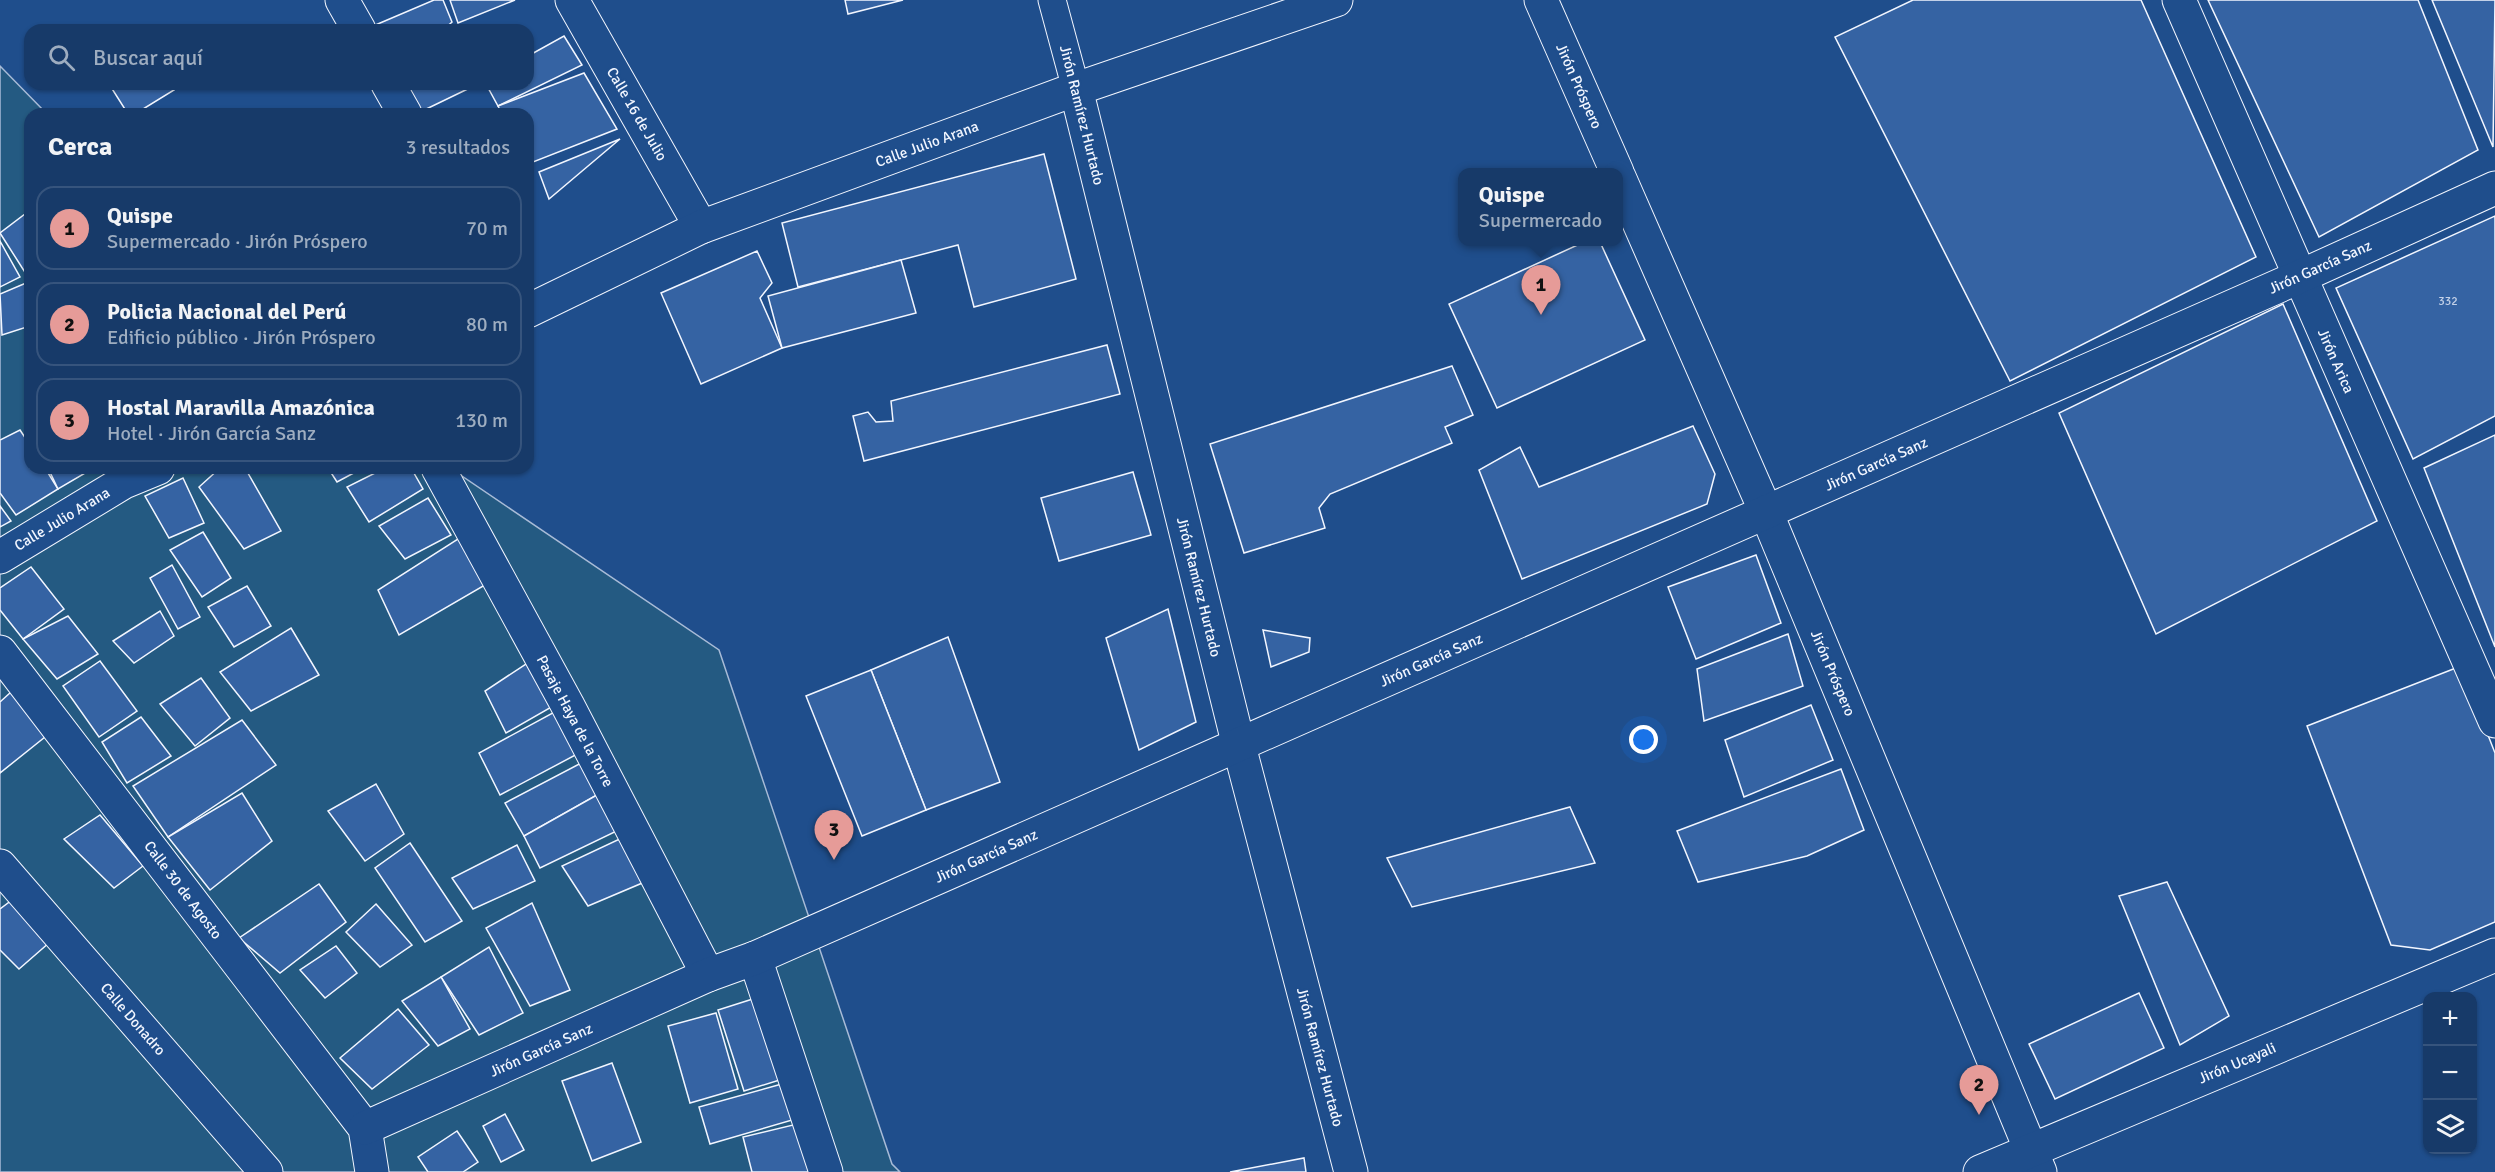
<!DOCTYPE html>
<html lang="es">
<meta charset="utf-8">
<style>
:root{--surface:#173a69;--page:#20416f;--text:#f1f3f6;--muted:#9eadc0;--line:#36547d;--accent:#e69b98}
body{margin:0;font-family:Signika,sans-serif;background:var(--page);color:var(--text)}
.controls{position:absolute;right:18px;bottom:18px;display:grid;overflow:hidden;border-radius:12px;box-shadow:0 2px 4px #0004}
.controls button{width:54px;height:54px;display:grid;place-items:center;padding:0;border:0;border-bottom:2px solid var(--line);background:var(--surface);color:var(--text);font:30px sans-serif}
.you{position:absolute;left:1644px;top:740px;width:21px;height:21px;margin:-15px;border:4px solid #fff;border-radius:50%;background:#1a73e8;box-shadow:0 0 0 9px #1a73e833}
.badge{display:grid;place-items:center;width:39px;height:39px;border-radius:50%;background:var(--accent);color:#111;font-size:20px;font-weight:700}
.pin{position:absolute;translate:-50% -50px;filter:drop-shadow(0 2px 3px #0008)}
.pin::after{content:'';position:absolute;top:32px;width:21px;height:18px;background:inherit;clip-path:polygon(0 0,100% 0,50% 100%)}
.popup{position:absolute;left:1458px;top:168px;width:165px;height:78px;box-sizing:border-box;display:grid;place-content:center;border-radius:12px;background:var(--surface);filter:drop-shadow(0 2px 4px #0005);font-size:20px;white-space:nowrap;color:var(--muted)}
.popup b{font-size:22px;color:var(--text)}
.popup::after{content:'';position:absolute;left:50%;top:100%;margin-left:-12px;border:12px solid transparent;border-top-color:var(--surface)}
.list{margin:0;padding:0;list-style:none}
h2{display:flex;justify-content:space-between;align-items:center;height:78px;margin:0;padding:0 24px;font-size:26px}
h2 small{font-size:20px;font-weight:400;color:var(--muted)}
.list li{display:grid;grid-template-columns:39px 1fr auto;gap:18px;align-items:center;box-sizing:border-box;height:84px;margin:0 12px 12px;padding:0 12px;border:2px solid var(--line);border-radius:18px}
.list b{display:block;font-size:22px;white-space:nowrap}
.list p{margin:0;font-size:20px;white-space:nowrap;color:var(--muted)}
.list em{font-size:20px;font-style:normal;color:var(--muted)}
.icon{flex:none;width:33px;height:33px;fill:none;stroke:currentColor;stroke-width:2;stroke-linecap:round;stroke-linejoin:round}
.map{position:relative;flex:none;width:2495px;height:1172px;overflow:hidden}
.search{position:absolute;background:var(--surface);box-shadow:0 2px 4px #0004;left:24px;top:24px;width:510px;height:66px;display:flex;align-items:center;gap:15px;box-sizing:border-box;padding:0 21px;border-radius:18px;color:var(--muted);font-size:22px}
.panel{position:absolute;background:var(--surface);box-shadow:0 2px 4px #0004;left:24px;top:108px;width:510px;height:366px;border-radius:18px}
.map>svg:first-child{display:block}
</style>
<div class="map">
<svg width="2495" height="1172" viewBox="0 0 2495 1172">
<rect width="100%" height="100%" fill="#1f4e8c"/>
<!-- green -->
<polygon fill="#245a82" stroke="#a8bbd7" stroke-width="1.5" points="0,66 47,114 30,114 30,468 450,468 719,650 892,1164 900,1172 0,1172"/>
<!-- building -->
<g fill="#3563a3" stroke="#f2f6ff" stroke-width="1.5">
<polygon points="434,0 443,0 452,22 443,30 366,29"/>
<polygon points="450,0 515,0 458,23"/>
<polygon points="845,0 903,0 848,14"/>
<polygon points="1913,0 2141,0 2256,257 2010,381 1835,37"/>
<polygon points="2208,0 2418,0 2478,150 2319,237"/>
<polygon points="2432,0 2495,0 2493,147"/>
<polygon points="564,36 582,65 498,106 486,84 528,84 528,56"/>
<polygon points="584,73 617,129 528,164 528,114 502,114 498,106"/>
<polygon points="109,84 170,84 174,90 135,114 128,114"/>
<polygon points="396,84 478,84 416,114"/>
<polygon points="620,139 549,199 539,172"/>
<polygon points="1044,154 1076,279 974,307 958,245 798,287 782,223"/>
<polygon points="25,214 30,219 28,277 0,233"/>
<polygon points="2495,216 2495,416 2413,459 2336,288"/>
<polygon points="0,241 20,277 0,287"/>
<polygon points="1584,242 1600,242 1645,340 1497,408 1449,304"/>
<polygon points="757,251 772,283 760,298 782,348 701,384 661,293"/>
<polygon points="901,260 916,313 782,348 768,296"/>
<polygon points="26,283 30,292 30,326 2,335 0,294"/>
<polygon points="2283,304 2377,521 2156,634 2059,413"/>
<polygon points="1107,345 1120,394 864,461 853,416 868,412 876,422 893,421 891,401"/>
<polygon points="1452,366 1473,415 1445,427 1452,443 1330,494 1319,508 1325,528 1244,553 1210,444"/>
<polygon points="1693,426 1715,474 1707,504 1522,579 1479,470 1520,447 1539,487"/>
<polygon points="20,430 30,445 30,468 45,468 58,489 16,515 0,493 0,440"/>
<polygon points="2495,435 2495,647 2424,468"/>
<polygon points="48,468 85,468 87,472 58,489"/>
<polygon points="220,468 245,468 281,531 244,549 199,487"/>
<polygon points="328,468 363,468 337,482"/>
<polygon points="385,468 411,468 423,489 369,522 347,487"/>
<polygon points="1133,472 1151,535 1059,561 1041,498"/>
<polygon points="183,478 204,523 169,538 145,496"/>
<polygon points="428,498 451,535 405,559 379,526"/>
<polygon points="0,506 11,521 0,527"/>
<polygon points="203,532 231,578 202,597 170,550"/>
<polygon points="461,537 485,585 399,635 378,590"/>
<polygon points="1756,555 1781,623 1696,659 1668,587"/>
<polygon points="172,565 200,617 178,629 150,578"/>
<polygon points="31,567 64,609 23,639 0,610 0,588"/>
<polygon points="247,586 271,626 234,647 208,607"/>
<polygon points="1168,609 1196,722 1139,750 1106,638"/>
<polygon points="160,611 174,636 134,663 113,641"/>
<polygon points="68,616 98,654 57,679 23,639"/>
<polygon points="291,628 319,675 251,711 220,672"/>
<polygon points="1263,630 1310,638 1309,652 1271,667"/>
<polygon points="1788,634 1803,686 1704,721 1697,669"/>
<polygon points="948,637 1000,782 926,810 871,670"/>
<polygon points="532,660 555,705 506,733 485,691"/>
<polygon points="100,661 137,711 99,737 63,686"/>
<polygon points="2461,666 2495,753 2495,922 2430,950 2391,945 2307,726"/>
<polygon points="871,670 926,810 862,836 806,696"/>
<polygon points="201,678 230,718 195,746 160,704"/>
<polygon points="11,692 50,733 0,773 0,702"/>
<polygon points="1811,705 1833,760 1744,797 1725,740"/>
<polygon points="560,709 583,751 500,795 479,753"/>
<polygon points="141,717 171,756 127,783 102,742"/>
<polygon points="242,720 276,765 168,837 133,786"/>
<polygon points="583,762 604,791 524,836 505,803"/>
<polygon points="1841,769 1864,830 1807,856 1698,882 1677,831"/>
<polygon points="376,784 404,834 365,861 328,811"/>
<polygon points="604,791 625,827 540,868 524,836"/>
<polygon points="242,793 272,841 210,890 168,837"/>
<polygon points="1570,807 1595,863 1412,907 1387,858"/>
<polygon points="100,815 143,866 114,888 64,839"/>
<polygon points="626,836 647,881 588,906 562,866"/>
<polygon points="410,843 462,921 425,942 375,868"/>
<polygon points="517,845 535,881 473,909 452,878"/>
<polygon points="2167,882 2229,1016 2180,1045 2119,896"/>
<polygon points="319,884 346,922 280,973 239,938"/>
<polygon points="12,900 50,942 19,969 0,950 0,909"/>
<polygon points="532,903 570,990 530,1006 486,928"/>
<polygon points="376,904 412,945 380,967 346,932"/>
<polygon points="336,946 357,973 325,998 300,970"/>
<polygon points="489,947 523,1013 479,1035 441,977"/>
<polygon points="441,977 470,1029 438,1046 402,1001"/>
<polygon points="2139,993 2164,1048 2055,1099 2029,1044"/>
<polygon points="759,997 786,1078 744,1091 718,1010"/>
<polygon points="398,1009 429,1045 372,1089 340,1058"/>
<polygon points="716,1013 738,1089 690,1103 668,1026"/>
<polygon points="612,1063 641,1142 592,1161 562,1081"/>
<polygon points="789,1082 799,1118 710,1144 699,1107"/>
<polygon points="505,1114 524,1150 501,1162 483,1126"/>
<polygon points="797,1124 819,1172 752,1172 743,1137"/>
<polygon points="457,1131 478,1162 463,1172 428,1172 418,1157"/>
<polygon points="1304,1158 1306,1172 1230,1172"/>
</g>
<g fill="none" stroke-linecap="round" stroke-linejoin="round">
<!-- pedestrian casing -->
<g stroke="#f2f6ff" stroke-width="29">
<polyline id="pedestrian" points="1052,0 1076,89"/>
</g>
<!-- minor casing -->
<g stroke="#f2f6ff" stroke-width="35">
<g id="minor">
<polyline points="342,0 359,30"/>
<polyline points="572,0 701,227"/>
<polyline points="1541,0 1617,172"/>
<polyline points="2179,0 2495,721"/>
<polyline points="388,84 405,114"/>
<polyline points="1076,89 1239,746 1351,1172"/>
<polyline points="1619,177 1766,512 2040,1172"/>
<polyline points="528,311 701,227 1076,89 1336,0"/>
<polyline points="438,468 568,706 708,975"/>
<polyline points="0,557 124,482 158,468"/>
<polyline points="0,652 365,1128 372,1172"/>
<polyline points="0,866 266,1172"/>
<polyline points="755,958 826,1172"/>
<polyline points="365,1128 708,975 755,958 2299,277 2495,188"/>
<polyline points="1980,1172 2495,955"/>
</g>
</g>
<!-- pedestrian -->
<use href="#pedestrian" stroke="#1f4e8c" stroke-width="27"/>
<!-- minor -->
<use href="#minor" stroke="#1f4e8c" stroke-width="33"/>
</g>
<g text-anchor="middle" dominant-baseline="central" stroke-width="4.5" stroke-linejoin="round" paint-order="stroke">
<!-- number labels -->
<g font-size="12" fill="#c3d1e8">
<text x="2448" y="301">332</text>
</g>
<!-- street labels -->
<g font-size="15" fill="#f2f6ff" stroke="#1f4e8c">
<text transform="translate(1579 86) rotate(66)">Jirón Próspero</text>
<text transform="translate(637 114) rotate(60)">Calle 16 de Julio</text>
<text transform="translate(1082 115) rotate(76)">Jirón Ramírez Hurtado</text>
<text transform="translate(927 144) rotate(-20)">Calle Julio Arana</text>
<text transform="translate(2320 267) rotate(-24)">Jirón García Sanz</text>
<text transform="translate(2336 361) rotate(66)">Jirón Arica</text>
<text transform="translate(1876 464) rotate(-24)">Jirón García Sanz</text>
<text transform="translate(62 519) rotate(-31)">Calle Julio Arana</text>
<text transform="translate(1199 587) rotate(76)">Jirón Ramírez Hurtado</text>
<text transform="translate(1431 660) rotate(-24)">Jirón García Sanz</text>
<text transform="translate(1833 673) rotate(67)">Jirón Próspero</text>
<text transform="translate(575 721) rotate(62)">Pasaje Haya de la Torre</text>
<text transform="translate(986 856) rotate(-24)">Jirón García Sanz</text>
<text transform="translate(183 890) rotate(53)">Calle 30 de Agosto</text>
<text transform="translate(133 1019) rotate(49)">Calle Donadro</text>
<text transform="translate(541 1050) rotate(-24)">Jirón García Sanz</text>
<text transform="translate(1320 1057) rotate(75)">Jirón Ramírez Hurtado</text>
<text transform="translate(2237 1063) rotate(-23)">Jirón Ucayali</text>
</g>
</g>
</svg>
<div class="controls">
<button>+</button>
<button>−</button>
<button><svg class="icon" aria-label="layers" viewBox="0 0 24 24"><path d="M12 4l9 5-9 5-9-5zM3 14l9 5 9-5"/></svg></button>
</div>
<div class="you"></div>
<div class="pin badge" style="left:1541px;top:315px">1</div>
<div class="popup"><b>Quispe</b>Supermercado</div>
<div class="pin badge" style="left:1979px;top:1115px">2</div>
<div class="pin badge" style="left:834px;top:860px">3</div>
<div class="search"><svg class="icon" aria-label="search" viewBox="0 0 24 24"><circle cx="10" cy="10" r="6"/><path d="M15 15l6 6"/></svg>Buscar aquí</div>
<section class="panel">
<h2>Cerca<small>3 resultados</small></h2>
<ul class="list">
<li><span class="badge">1</span><div><b>Quispe</b><p>Supermercado · Jirón Próspero</p></div><em>70 m</em></li>
<li><span class="badge">2</span><div><b>Policia Nacional del Perú</b><p>Edificio público · Jirón Próspero</p></div><em>80 m</em></li>
<li><span class="badge">3</span><div><b>Hostal Maravilla Amazónica</b><p>Hotel · Jirón García Sanz</p></div><em>130 m</em></li>
</ul>
</section>
</div>
